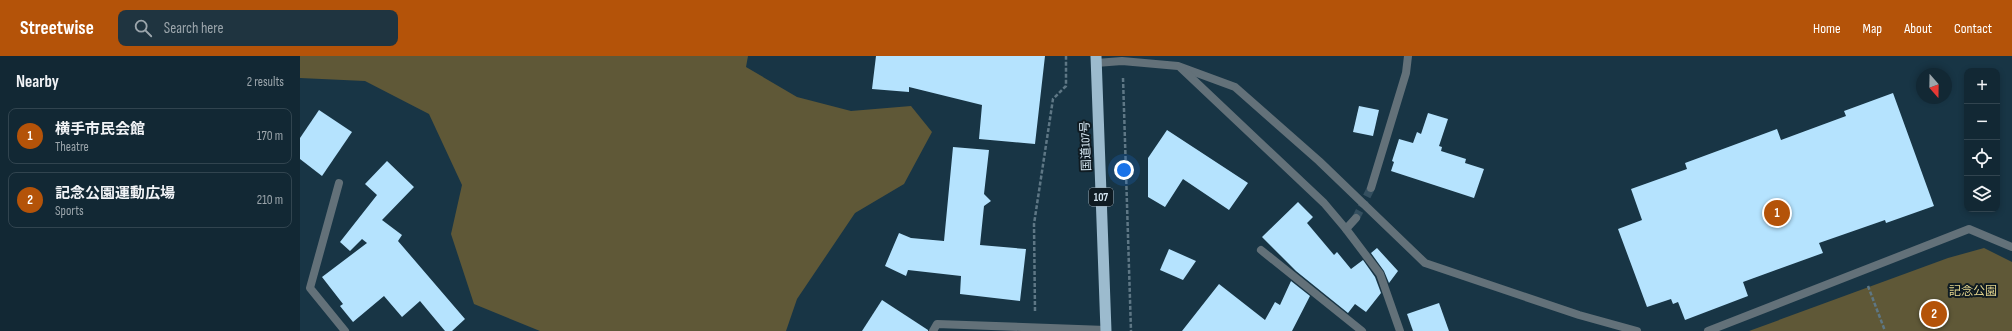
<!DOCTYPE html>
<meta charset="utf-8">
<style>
:root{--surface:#122834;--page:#1f3440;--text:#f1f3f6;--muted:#9ca6ac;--line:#31444f;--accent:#b45309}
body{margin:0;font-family:"Sofia Sans Condensed","Noto Sans JP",sans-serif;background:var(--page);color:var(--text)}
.controls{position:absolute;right:12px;top:12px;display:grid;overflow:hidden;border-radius:8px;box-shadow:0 2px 6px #0003}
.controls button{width:36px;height:36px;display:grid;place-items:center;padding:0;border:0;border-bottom:1px solid var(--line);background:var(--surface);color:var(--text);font:20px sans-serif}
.compass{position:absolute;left:1616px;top:12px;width:36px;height:36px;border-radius:50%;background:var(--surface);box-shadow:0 2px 6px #0003;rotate:160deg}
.you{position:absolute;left:824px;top:114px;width:14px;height:14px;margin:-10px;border:3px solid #fff;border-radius:50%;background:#1a73e8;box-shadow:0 0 0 6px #1a73e833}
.badge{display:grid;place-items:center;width:26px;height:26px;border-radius:50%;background:var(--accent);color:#fff;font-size:13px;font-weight:700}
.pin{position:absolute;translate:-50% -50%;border:2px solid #fff;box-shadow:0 1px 4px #0006}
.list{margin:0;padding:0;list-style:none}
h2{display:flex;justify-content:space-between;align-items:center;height:52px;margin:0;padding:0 16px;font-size:17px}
h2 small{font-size:13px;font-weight:400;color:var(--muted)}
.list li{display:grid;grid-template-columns:26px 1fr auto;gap:12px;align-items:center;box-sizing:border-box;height:56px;margin:0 8px 8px;padding:0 8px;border:1px solid var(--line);border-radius:8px}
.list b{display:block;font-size:15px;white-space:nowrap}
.list p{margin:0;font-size:13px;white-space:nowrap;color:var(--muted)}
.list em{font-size:13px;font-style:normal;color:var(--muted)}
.icon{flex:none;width:22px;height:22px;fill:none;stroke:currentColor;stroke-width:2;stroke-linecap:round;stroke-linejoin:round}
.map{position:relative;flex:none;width:1712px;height:275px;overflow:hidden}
header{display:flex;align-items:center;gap:24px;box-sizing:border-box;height:56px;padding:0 20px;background:var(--accent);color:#fff}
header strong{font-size:19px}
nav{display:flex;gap:22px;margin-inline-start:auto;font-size:14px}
.search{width:280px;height:36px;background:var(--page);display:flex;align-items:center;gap:10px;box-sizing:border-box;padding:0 14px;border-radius:8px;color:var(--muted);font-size:15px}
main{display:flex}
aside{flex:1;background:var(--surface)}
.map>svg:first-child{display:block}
</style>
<header>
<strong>Streetwise</strong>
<div class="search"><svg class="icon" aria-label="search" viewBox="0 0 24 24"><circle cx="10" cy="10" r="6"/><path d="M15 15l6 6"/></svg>Search here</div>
<nav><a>Home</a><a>Map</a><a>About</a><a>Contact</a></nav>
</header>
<main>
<aside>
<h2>Nearby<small>2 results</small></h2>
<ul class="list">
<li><span class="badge">1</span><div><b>横手市民会館</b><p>Theatre</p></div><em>170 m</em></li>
<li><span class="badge">2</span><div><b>記念公園運動広場</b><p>Sports</p></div><em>210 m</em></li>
</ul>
</aside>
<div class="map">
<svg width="1712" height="275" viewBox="0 0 1712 275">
<rect width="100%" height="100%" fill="#183545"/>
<!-- green -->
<g fill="#5f5837">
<polygon points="0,0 448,0 446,11 497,41 551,55 611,50 632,76 604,128 555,157 497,243 486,275 240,275 174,248 151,178 162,129 129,58 65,25 0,22"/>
<polygon points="1684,192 1712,206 1712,275 1449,275 1648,202"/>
</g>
<!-- building -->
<g fill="#b5e3fe">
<polygon points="576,0 745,0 735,88 679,83 682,49 609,31 609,36 572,33"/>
<polygon points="1593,37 1634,150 1586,167 1585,164 1519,187 1523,197 1443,226 1448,240 1385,264 1378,246 1373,248 1371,243 1347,251 1318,173 1342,164 1331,133 1387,113 1385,107 1477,73 1481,84 1546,60 1544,55"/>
<polygon points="1059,50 1079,54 1073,80 1053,76"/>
<polygon points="19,54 52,76 22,120 0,103 0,82"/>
<polygon points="1128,57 1148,63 1139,90 1142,91 1141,95 1166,103 1165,107 1184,113 1174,142 1091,115 1094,106 1092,105 1099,83 1113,87 1117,76 1121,78"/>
<polygon points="867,74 948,127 929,154 883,123 865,151 848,141 848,102"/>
<polygon points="653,91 689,94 684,138 691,145 684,150 680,189 726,193 720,245 660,238 661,220 608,214 606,220 585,210 599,177 611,182 644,185"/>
<polygon points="87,105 114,131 82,164 102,179 98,185 165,263 152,275 145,275 120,245 102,261 84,240 53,266 40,250 43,248 22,221 67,187 62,183 50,195 40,186 77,139 65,128"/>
<polygon points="998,146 1013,161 1007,167 1034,199 1037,196 1051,213 1063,204 1075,221 1081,237 1066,256 1055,248 1048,257 996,215 962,181"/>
<polygon points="1077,192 1098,215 1089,227 1084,215 1071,197"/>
<polygon points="869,193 896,205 883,224 860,214"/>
<polygon points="991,225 1010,240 992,275 882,275 919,228 965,264 975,246 980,249"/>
<polygon points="582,244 628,274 628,275 562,275"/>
<polygon points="1139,247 1149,275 1113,275 1107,258"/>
</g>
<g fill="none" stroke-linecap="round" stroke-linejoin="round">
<!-- minor-tunnel -->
<polyline stroke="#344f5f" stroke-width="8" stroke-dasharray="8 4" stroke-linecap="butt" points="1056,162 1071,132"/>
<!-- path -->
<g stroke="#5e7785" stroke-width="2.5" stroke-dasharray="4 2" stroke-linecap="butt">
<polyline points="823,22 831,275"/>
<polyline points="1568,230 1585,275"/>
<polyline points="735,255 734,168 753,43 766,30 766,0"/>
</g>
<!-- service -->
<polyline stroke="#637179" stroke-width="8" points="633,275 637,268 806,274"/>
<!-- minor -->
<g stroke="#637179" stroke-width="8">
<polyline points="796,7 822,5 878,10 935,31 1019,105 1125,207 1279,259 1337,275"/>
<polyline points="881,12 1024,147 1046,173 1080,218 1100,275"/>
<polyline points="39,127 10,232 45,275"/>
<polyline points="1071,132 1106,17 1108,0"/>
<polyline points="1046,173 1056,162"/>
<polyline points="961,194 1062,275"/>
<polyline points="1408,275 1669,173 1712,191"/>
</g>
<!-- trunk -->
<polyline stroke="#9cbbce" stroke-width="11" points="796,0 806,275"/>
</g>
<g text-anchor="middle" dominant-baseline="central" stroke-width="4" stroke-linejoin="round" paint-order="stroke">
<!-- shield labels -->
<rect fill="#0f1b22" stroke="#99a8b2" stroke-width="1" x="789" y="132" width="24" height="18" rx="3"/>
<g font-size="11" font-weight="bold" fill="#d4e5f0">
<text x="801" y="141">107</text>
</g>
<!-- street labels -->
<g font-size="12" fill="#d4e5f0" stroke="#0f1b22">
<text transform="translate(786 90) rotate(-92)">国道107号</text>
</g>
<!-- park labels -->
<g font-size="12" fill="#e1d28c" stroke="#0f1b22">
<text x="1673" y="235">記念公園</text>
</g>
</g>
</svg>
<div class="controls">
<button>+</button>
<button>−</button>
<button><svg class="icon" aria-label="locate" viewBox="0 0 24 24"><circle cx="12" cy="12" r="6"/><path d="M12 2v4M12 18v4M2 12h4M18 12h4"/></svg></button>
<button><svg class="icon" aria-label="layers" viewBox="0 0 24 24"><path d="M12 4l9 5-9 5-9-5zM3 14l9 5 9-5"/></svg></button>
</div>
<svg class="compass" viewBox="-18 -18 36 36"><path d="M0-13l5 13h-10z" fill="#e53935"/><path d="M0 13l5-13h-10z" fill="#9ca6ac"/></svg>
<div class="you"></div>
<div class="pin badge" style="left:1477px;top:157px">1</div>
<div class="pin badge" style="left:1634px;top:258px">2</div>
</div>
</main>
